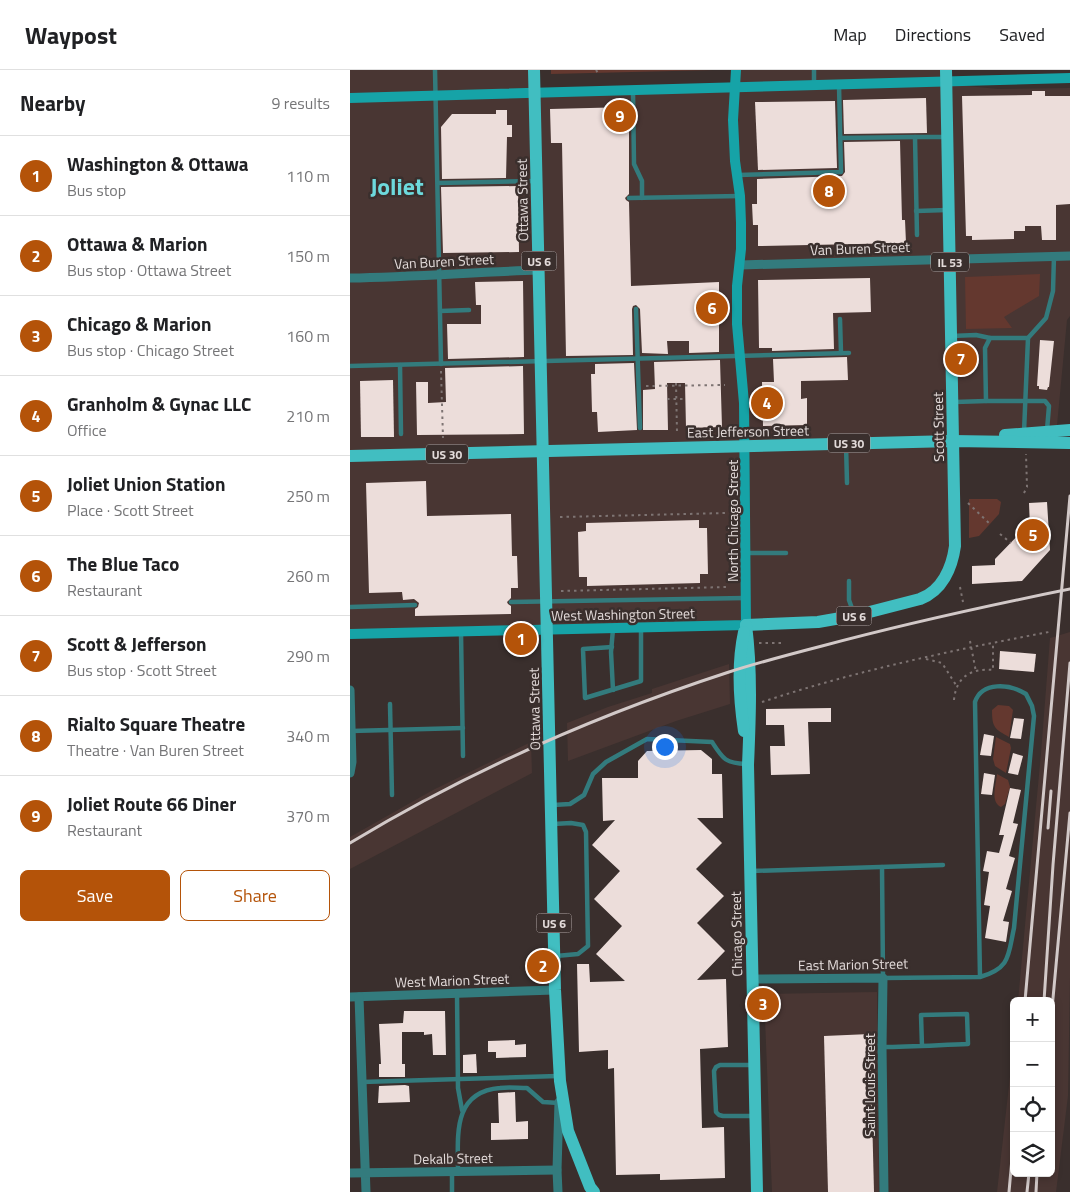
<!DOCTYPE html>
<meta charset="utf-8">
<style>
:root{--surface:#fff;--page:#f2f2f2;--text:#202124;--muted:#757577;--line:#e0e0e0;--accent:#b45309}
body{margin:0;font-family:"Titillium Web",sans-serif;background:var(--page);color:var(--text)}
.controls{position:absolute;right:15px;bottom:15px;display:grid;overflow:hidden;border-radius:8px;box-shadow:0 2px 8px #0003}
.controls button{width:45px;height:45px;display:grid;place-items:center;padding:0;border:0;border-bottom:1px solid var(--line);background:var(--surface);color:var(--text);font:25px sans-serif}
.you{position:absolute;left:314px;top:676px;width:18px;height:18px;margin:-12px;border:4px solid #fff;border-radius:50%;background:#1a73e8;box-shadow:0 0 0 8px #1a73e833}
.badge{display:grid;place-items:center;width:32px;height:32px;border-radius:50%;background:var(--accent);color:#fff;font-size:16px;font-weight:700}
.pin{position:absolute;translate:-50% -50%;border:2px solid #fff;box-shadow:0 1px 5px #0006}
.list{margin:0;padding:0;list-style:none}
h2{display:flex;justify-content:space-between;align-items:center;height:65px;margin:0;padding:0 20px;font-size:21px}
h2 small{font-size:16px;font-weight:400;color:var(--muted)}
.list li{display:grid;grid-template-columns:32px 1fr auto;gap:15px;align-items:center;box-sizing:border-box;height:80px;padding:0 20px;border-top:1px solid var(--line)}
.list b{display:block;font-size:19px;white-space:nowrap}
.list p{margin:0;font-size:16px;white-space:nowrap;color:var(--muted)}
.list em{font-size:16px;font-style:normal;color:var(--muted)}
.actions{display:flex;gap:10px;padding:15px 20px}
.actions a{flex:1;padding:11px 0;border:1px solid var(--accent);border-radius:8px;text-align:center;font-size:18px;color:var(--accent)}
.actions .main{background:var(--accent);color:#fff}
.icon{flex:none;width:28px;height:28px;fill:none;stroke:currentColor;stroke-width:2;stroke-linecap:round;stroke-linejoin:round}
.map{position:relative;flex:none;width:720px;height:1122px;overflow:hidden}
header{display:flex;align-items:center;gap:30px;box-sizing:border-box;height:70px;padding:0 25px;background:var(--surface);border-bottom:1px solid var(--line)}
header strong{font-size:24px}
nav{display:flex;gap:28px;margin-inline-start:auto;font-size:18px}
main{display:flex}
aside{flex:1;background:var(--surface)}
.map>svg:first-child{display:block}
</style>
<header>
<strong>Waypost</strong>
<nav><a>Map</a><a>Directions</a><a>Saved</a></nav>
</header>
<main>
<aside>
<h2>Nearby<small>9 results</small></h2>
<ul class="list">
<li><span class="badge">1</span><div><b>Washington &amp; Ottawa</b><p>Bus stop</p></div><em>110 m</em></li>
<li><span class="badge">2</span><div><b>Ottawa &amp; Marion</b><p>Bus stop · Ottawa Street</p></div><em>150 m</em></li>
<li><span class="badge">3</span><div><b>Chicago &amp; Marion</b><p>Bus stop · Chicago Street</p></div><em>160 m</em></li>
<li><span class="badge">4</span><div><b>Granholm &amp; Gynac LLC</b><p>Office</p></div><em>210 m</em></li>
<li><span class="badge">5</span><div><b>Joliet Union Station</b><p>Place · Scott Street</p></div><em>250 m</em></li>
<li><span class="badge">6</span><div><b>The Blue Taco</b><p>Restaurant</p></div><em>260 m</em></li>
<li><span class="badge">7</span><div><b>Scott &amp; Jefferson</b><p>Bus stop · Scott Street</p></div><em>290 m</em></li>
<li><span class="badge">8</span><div><b>Rialto Square Theatre</b><p>Theatre · Van Buren Street</p></div><em>340 m</em></li>
<li><span class="badge">9</span><div><b>Joliet Route 66 Diner</b><p>Restaurant</p></div><em>370 m</em></li>
</ul>
<div class="actions"><a class="main">Save</a><a>Share</a></div>
</aside>
<div class="map">
<svg width="720" height="1122" viewBox="0 0 720 1122">
<rect width="100%" height="100%" fill="#3a2f2d"/>
<!-- built -->
<g fill="#493633">
<polygon points="0,0 183,0 184,22 0,27"/>
<polygon points="387,0 595,0 595,11 387,17"/>
<polygon points="597,14 648,19 720,18 720,246 717,250 706,366 0,384 0,28"/>
<polygon points="602,372 602,491 577,526 469,550 0,561 0,387"/>
<polygon points="720,562 720,908 718,1026 706,1122 647,1122 664,971 664,1103 701,1103 701,931 668,931 691,683 700,568"/>
<polygon points="379,594 380,634 326,651 218,691 217,653 258,637 302,623 302,619"/>
<polygon points="181,672 182,703 0,799 0,767 83,720"/>
<polygon points="527,922 529,1122 422,1122 414,924"/>
</g>
<!-- green -->
<g fill="#64382f">
<polygon points="201,0 364,0 201,4"/>
<polygon points="690,204 689,226 654,247 662,258 616,259 615,207"/>
<polygon points="619,429 647,429 651,432 649,444 629,466 619,468"/>
<path d="M648,635L659,636L663,640L659,667C645,659 642,658 642,640Z"/>
<polygon points="646,667 660,674 661,678 656,703 645,696 643,689"/>
<path d="M647,704L658,710L660,717L655,734L651,737C640,732 646,715 647,704Z"/>
</g>
<!-- building -->
<g fill="#ecddda">
<polygon points="682,21 695,21 695,26 720,26 720,134 706,135 706,170 692,170 691,156 675,156 675,161 664,161 664,169 622,170 622,166 616,166 612,26 682,25"/>
<polygon points="576,28 577,63 494,64 493,30"/>
<polygon points="485,31 487,98 408,100 405,32"/>
<polygon points="279,37 279,124 275,128 276,130 279,132 281,216 369,212 369,282 339,283 339,271 317,271 318,284 292,283 290,239 286,235 283,236 282,239 283,285 216,286 212,73 201,73 200,39"/>
<polygon points="146,40 157,40 157,55 162,55 162,67 157,67 156,108 92,109 91,57 102,44 146,44"/>
<polygon points="550,71 552,150 555,150 556,173 408,176 408,155 403,155 402,134 407,134 407,109 492,106 495,102 494,72"/>
<polygon points="168,116 169,182 93,183 91,117"/>
<polygon points="520,208 521,242 483,243 484,279 422,281 422,278 409,278 408,210"/>
<polygon points="173,211 174,287 98,289 97,254 131,254 131,235 126,235 125,212"/>
<polygon points="690,270 704,271 699,317 698,317 697,320 689,319 689,316 687,316"/>
<polygon points="497,287 498,310 451,311 451,329 457,328 457,355 413,356 412,312 424,312 423,289"/>
<polygon points="370,290 372,357 336,358 335,313 317,313 318,360 293,360 293,320 305,319 304,292"/>
<polygon points="284,293 287,360 248,362 247,342 242,342 241,304 245,304 245,294"/>
<polygon points="173,296 174,364 67,365 66,312 78,312 78,333 96,332 95,298"/>
<polygon points="43,310 44,367 11,367 10,311"/>
<polygon points="76,411 77,446 161,444 162,486 167,486 168,518 161,518 161,528 157,532 158,534 161,536 161,544 65,546 65,539 68,537 69,533 64,529 53,530 52,522 19,523 16,413"/>
<polygon points="697,432 700,480 672,511 622,514 622,496 645,495 645,489 675,458 680,458 679,433"/>
<polygon points="349,450 349,458 357,458 358,504 350,504 350,513 237,516 237,507 229,507 228,462 236,461 236,453"/>
<polygon points="650,581 686,584 684,602 649,599"/>
<polygon points="481,638 481,652 458,652 460,704 421,705 420,676 435,676 434,655 416,655 416,639"/>
<polygon points="664,648 674,649 671,669 660,668"/>
<polygon points="634,664 644,666 641,686 630,685"/>
<polygon points="351,680 362,689 362,704 372,704 373,748 347,748 372,773 346,799 374,826 347,853 375,881 347,910 376,909 378,977 350,979 352,1058 374,1057 375,1108 310,1110 310,1104 266,1105 264,998 258,999 258,980 229,982 227,894 239,894 240,912 275,911 246,884 272,856 244,829 270,801 242,775 265,750 253,751 252,708 288,708 288,691 297,681"/>
<polygon points="663,683 673,686 668,705 658,703"/>
<polygon points="634,703 645,705 642,725 631,724"/>
<polygon points="660,718 671,720 663,753 668,754 659,786 665,788 656,819 662,821 653,851 659,852 656,872 635,868 640,836 634,835 639,802 633,801 637,781 649,783 654,765 649,765"/>
<polygon points="54,941 95,941 96,985 83,985 82,964 74,965 74,962 52,962 52,994 55,994 55,1007 29,1007 29,994 31,994 29,954 53,953"/>
<polygon points="520,964 524,1122 478,1122 474,966"/>
<polygon points="165,970 165,975 176,974 176,987 146,988 146,982 138,982 138,971"/>
<polygon points="126,984 127,1003 113,1003 113,985"/>
<polygon points="55,1015 59,1016 60,1032 28,1033 29,1016"/>
<polygon points="165,1022 166,1052 178,1051 178,1069 141,1070 141,1053 149,1053 148,1023"/>
</g>
<g fill="none" stroke-linecap="round" stroke-linejoin="round">
<!-- path -->
<g stroke="#7e7473" stroke-width="2" stroke-dasharray="2.5 4" stroke-linecap="butt">
<polyline points="246,0 248,3"/>
<polyline points="91,301 93,368"/>
<polyline points="326,313 327,362"/>
<polyline points="296,316 375,315"/>
<polyline points="317,329 335,329"/>
<polyline points="674,423 677,417 676,384"/>
<polyline points="618,433 639,453"/>
<polyline points="210,447 377,443"/>
<polyline points="650,464 661,473"/>
<polyline points="610,517 613,532"/>
<polyline points="211,521 378,517"/>
<polyline points="620,571 626,602"/>
<polyline points="409,573 434,573"/>
<polyline points="576,589 592,593 606,615"/>
<path d="M604,630C606,607 621,598 643,600V572"/>
<path d="M412,632C506,601 602,580 699,562"/>
</g>
<!-- lane -->
<g stroke="#337b7d" stroke-width="4.5">
<polyline points="85,0 91,294"/>
<polyline points="464,0 464,16"/>
<polyline points="283,21 284,94 292,111 292,128"/>
<polyline points="490,68 565,67"/>
<polyline points="388,105 491,102 489,15"/>
<polyline points="88,113 185,111"/>
<polyline points="279,128 390,126"/>
<polyline points="566,141 597,140"/>
<polyline points="567,165 565,67 596,67"/>
<polyline points="286,239 290,358"/>
<polyline points="90,241 119,240"/>
<polyline points="490,249 491,283"/>
<polyline points="601,266 626,265 640,268"/>
<polyline points="678,268 640,268 635,278 636,331 695,331 699,336 697,360"/>
<polyline points="50,295 51,364"/>
<polyline points="0,296 499,283"/>
<polyline points="605,332 636,331"/>
<polyline points="674,362 678,268 696,248 703,221 704,186"/>
<polyline points="496,374 497,413"/>
<polyline points="396,483 436,483"/>
<polyline points="499,511 499,530 504,544"/>
<polyline points="161,532 395,528"/>
<polyline points="0,537 65,535"/>
<polyline points="111,563 113,686"/>
<polyline points="262,577 233,579 235,628 291,611 291,558"/>
<polyline points="263,620 261,582 263,559"/>
<polyline points="40,634 42,725"/>
<polyline points="1,661 113,658"/>
<path d="M203,735L220,734L234,725L243,704L256,692L297,669L362,672C373,689 375,693 396,694"/>
<polyline points="203,754 221,753 233,755 236,762 238,876 228,884 206,886"/>
<path d="M532,797L533,908L630,907C661,898 658,885 664,858L684,646L682,636L676,624C660,614 632,611 625,632L630,907"/>
<polyline points="402,801 593,795"/>
<polyline points="107,923 108,1018 112,1040"/>
<path d="M532,977C561,977 589,975 618,974L617,944L571,945L572,976"/>
<polyline points="403,995 370,995 366,997 364,1001 366,1042 369,1045 373,1046 404,1046"/>
<polyline points="12,1012 208,1006"/>
<polyline points="102,1101 102,1122"/>
<path d="M108,1101C108,1066 102,1022 150,1018C159,1017 168,1018 177,1018L193,1032L209,1033"/>
</g>
<!-- street -->
<g stroke="#337b7d" stroke-width="9">
<polyline points="390,195 720,186"/>
<path d="M0,208C63,207 126,202 189,200"/>
<polyline points="0,620 2,692 0,703"/>
<polyline points="402,909 533,908 532,977 534,1122"/>
<polyline points="0,927 205,920"/>
<polyline points="9,927 16,1122"/>
<polyline points="0,1103 207,1100"/>
<polyline points="208,1122 207,1100 209,1032"/>
</g>
<!-- secondary -->
<g stroke="#16a3a7" stroke-width="10">
<polyline points="0,28 720,8"/>
<polyline points="0,564 396,555 394,333 387,254 387,216 391,179 391,153 390,126 385,91 383,50 386,0"/>
</g>
<!-- primary -->
<g stroke="#41bec1" stroke-width="12">
<polyline points="184,0 205,920 210,1011 218,1061 240,1117 244,1122"/>
<polyline points="655,365 720,360"/>
<polyline points="0,386 603,371 719,373"/>
<path d="M396,555L468,552L508,545L570,529C592,521 602,498 605,476L596,0"/>
<path d="M396,555C402,601 400,648 398,695L407,1122"/>
<path d="M394,661C389,628 387,594 394,562"/>
</g>
<!-- rail -->
<g stroke="#d2c9c8" stroke-width="3">
<polyline points="698,758 701,721"/>
<path d="M0,773C119,701 247,645 379,602C410,592 441,584 472,576C554,554 636,536 720,519"/>
<polyline points="675,931 720,426"/>
<polyline points="694,931 703,795 720,593"/>
<polyline points="701,950 720,743"/>
<polyline points="659,1122 664,1066"/>
<polyline points="677,1122 679,1103"/>
<polyline points="686,1122 687,1103"/>
</g>
</g>
<g text-anchor="middle" dominant-baseline="central" stroke-width="5" stroke-linejoin="round" paint-order="stroke">
<!-- shield labels -->
<g fill="#3a2f2d" stroke="#b0a7a6" stroke-width="1">
<rect x="171.5" y="181.5" width="35" height="19" rx="4"/>
<rect x="581" y="182.5" width="38" height="19" rx="4"/>
<rect x="478" y="363.5" width="42" height="19" rx="4"/>
<rect x="76" y="374.5" width="42" height="19" rx="4"/>
<rect x="486.5" y="536.5" width="35" height="19" rx="4"/>
<rect x="186.5" y="843.5" width="35" height="19" rx="4"/>
</g>
<g font-size="12" font-weight="bold" fill="#e3dbda">
<text x="189" y="191">US 6</text>
<text x="600" y="192">IL 53</text>
<text x="499" y="373">US 30</text>
<text x="97" y="384">US 30</text>
<text x="504" y="546">US 6</text>
<text x="204" y="853">US 6</text>
</g>
<!-- street labels -->
<g font-size="14" fill="#e3dbda" stroke="#3a2f2d">
<text transform="translate(172 130) rotate(-91)">Ottawa Street</text>
<text transform="translate(510 178) rotate(-2)">Van Buren Street</text>
<text transform="translate(94 191) rotate(-3)">Van Buren Street</text>
<text transform="translate(588 357) rotate(-91)">Scott Street</text>
<text transform="translate(398 361) rotate(-1)">East Jefferson Street</text>
<text transform="translate(382 451) rotate(-90)">North Chicago Street</text>
<text transform="translate(273 544) rotate(-1)">West Washington Street</text>
<text transform="translate(184 639) rotate(-91)">Ottawa Street</text>
<text transform="translate(386 864) rotate(-91)">Chicago Street</text>
<text transform="translate(503 894) rotate(-1)">East Marion Street</text>
<text transform="translate(102 910) rotate(-2)">West Marion Street</text>
<text transform="translate(519 1015) rotate(-90)">Saint Louis Street</text>
<text transform="translate(103 1088) rotate(-1)">Dekalb Street</text>
</g>
<!-- town labels -->
<g font-size="24" font-weight="bold" fill="#6dd9dc" stroke="#3a2f2d">
<text x="47" y="116">Joliet</text>
</g>
</g>
</svg>
<div class="controls">
<button>+</button>
<button>−</button>
<button><svg class="icon" aria-label="locate" viewBox="0 0 24 24"><circle cx="12" cy="12" r="6"/><path d="M12 2v4M12 18v4M2 12h4M18 12h4"/></svg></button>
<button><svg class="icon" aria-label="layers" viewBox="0 0 24 24"><path d="M12 4l9 5-9 5-9-5zM3 14l9 5 9-5"/></svg></button>
</div>
<div class="you"></div>
<div class="pin badge" style="left:171px;top:569px">1</div>
<div class="pin badge" style="left:193px;top:896px">2</div>
<div class="pin badge" style="left:413px;top:934px">3</div>
<div class="pin badge" style="left:417px;top:333px">4</div>
<div class="pin badge" style="left:683px;top:465px">5</div>
<div class="pin badge" style="left:362px;top:238px">6</div>
<div class="pin badge" style="left:611px;top:289px">7</div>
<div class="pin badge" style="left:479px;top:121px">8</div>
<div class="pin badge" style="left:270px;top:46px">9</div>
</div>
</main>
